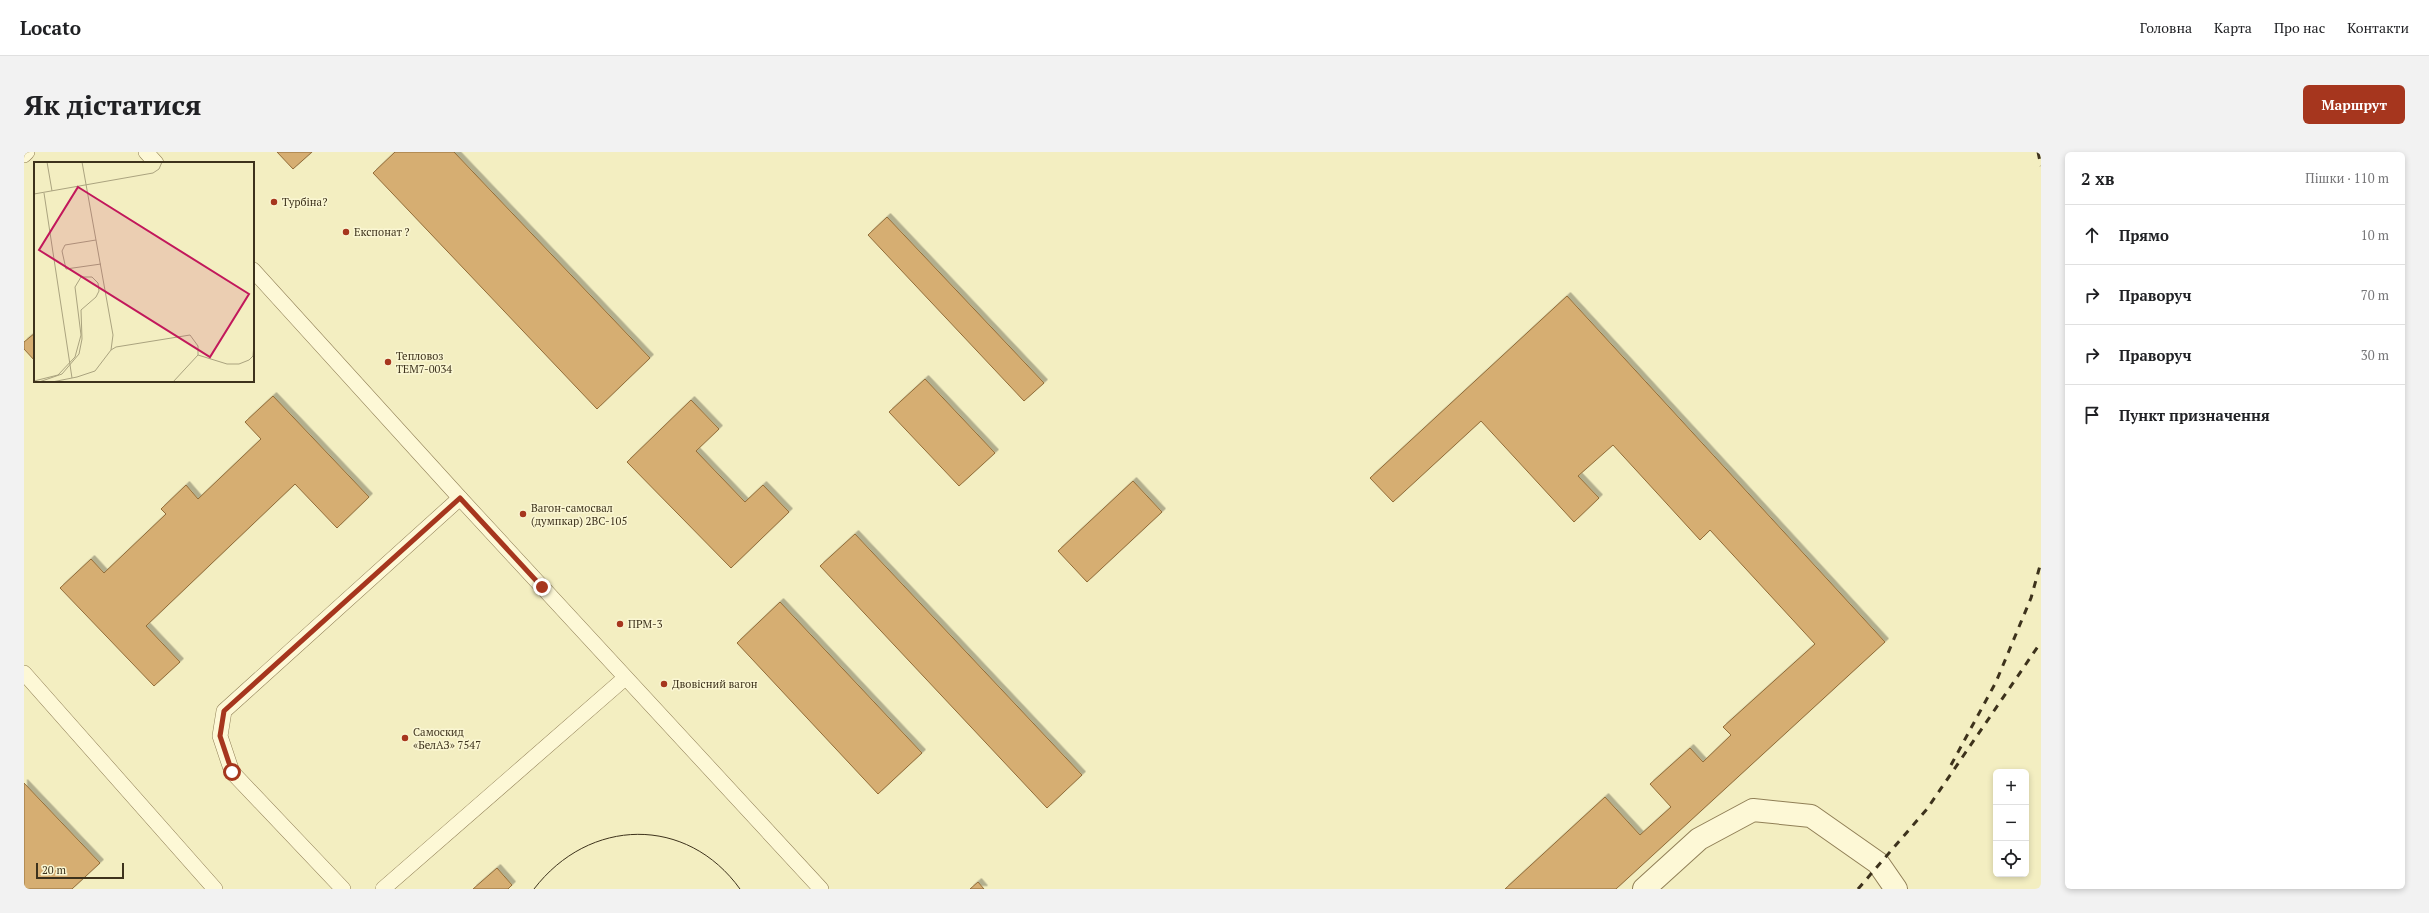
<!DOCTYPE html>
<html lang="uk">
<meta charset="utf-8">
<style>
:root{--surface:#fff;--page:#f2f2f2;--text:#202124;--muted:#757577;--line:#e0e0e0;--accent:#a6361e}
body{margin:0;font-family:"PT Serif",serif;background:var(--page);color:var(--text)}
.controls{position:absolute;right:12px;bottom:12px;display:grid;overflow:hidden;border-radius:6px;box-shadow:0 2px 6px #0003}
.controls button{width:36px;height:36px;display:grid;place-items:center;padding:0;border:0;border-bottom:1px solid var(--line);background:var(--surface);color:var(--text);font:20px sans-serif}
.scale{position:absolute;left:12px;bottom:10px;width:88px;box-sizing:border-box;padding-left:4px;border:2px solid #3d321c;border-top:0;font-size:11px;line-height:14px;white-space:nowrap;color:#3d321c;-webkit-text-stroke:3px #faf6d2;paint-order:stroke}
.stop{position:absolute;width:12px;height:12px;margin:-9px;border:3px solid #a6361e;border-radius:50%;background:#fff}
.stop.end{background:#a6361e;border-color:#fff;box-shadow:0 1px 4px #0008}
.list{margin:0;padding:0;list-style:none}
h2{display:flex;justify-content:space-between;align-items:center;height:52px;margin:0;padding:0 16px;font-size:17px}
h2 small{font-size:13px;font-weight:400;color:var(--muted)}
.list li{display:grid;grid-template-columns:26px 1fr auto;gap:12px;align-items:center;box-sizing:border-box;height:60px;padding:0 16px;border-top:1px solid var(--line)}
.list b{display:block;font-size:15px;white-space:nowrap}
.list em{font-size:13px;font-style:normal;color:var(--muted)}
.icon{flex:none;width:22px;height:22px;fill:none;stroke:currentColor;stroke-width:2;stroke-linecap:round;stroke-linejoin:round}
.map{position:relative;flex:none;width:2017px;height:737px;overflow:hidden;border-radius:6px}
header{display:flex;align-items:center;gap:24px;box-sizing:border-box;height:56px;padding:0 20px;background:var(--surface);border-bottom:1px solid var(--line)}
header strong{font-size:19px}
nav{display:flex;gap:22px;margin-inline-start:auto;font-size:14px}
.intro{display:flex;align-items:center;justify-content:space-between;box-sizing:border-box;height:96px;padding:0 24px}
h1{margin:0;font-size:28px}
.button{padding:10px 18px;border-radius:6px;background:var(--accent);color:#fff;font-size:14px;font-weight:700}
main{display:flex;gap:24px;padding:0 24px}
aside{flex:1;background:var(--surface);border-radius:6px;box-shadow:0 2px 6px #0003}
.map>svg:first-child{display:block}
</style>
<header>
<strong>Locato</strong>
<nav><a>Головна</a><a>Карта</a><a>Про нас</a><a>Контакти</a></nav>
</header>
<div class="intro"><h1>Як дістатися</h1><a class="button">Маршрут</a></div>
<main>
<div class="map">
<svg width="2017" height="737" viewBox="0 0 2017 737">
<defs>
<filter id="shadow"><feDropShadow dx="3.5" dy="-3.5" stdDeviation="0" flood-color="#0004"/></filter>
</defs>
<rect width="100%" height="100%" fill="#f3eec1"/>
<!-- building -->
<g fill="#d6ae72" stroke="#926d39" filter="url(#shadow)">
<polygon points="253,0 288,0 269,17"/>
<polygon points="371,0 430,0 626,206 573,257 349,21"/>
<polygon points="863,65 1020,231 1000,249 844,83"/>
<polygon points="1543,144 1861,490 1592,737 1481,737 1581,645 1616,683 1647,655 1626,632 1666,596 1679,610 1707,583 1699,575 1791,492 1686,378 1676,388 1589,293 1554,324 1575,346 1550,370 1457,269 1369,350 1346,326"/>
<polygon points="11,181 11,209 0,197 0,190"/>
<polygon points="901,227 971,301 935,334 865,260"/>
<polygon points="249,244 345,345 313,376 271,332 122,474 156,510 130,534 36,436 67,407 80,421 142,362 137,357 162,333 174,347 237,287 221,270"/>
<polygon points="667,248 695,277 672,299 721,350 739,333 765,360 707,416 603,310"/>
<polygon points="1109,329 1138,360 1063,430 1034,399"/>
<polygon points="831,382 1058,623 1023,656 796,414"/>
<polygon points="756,450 898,601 854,642 713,491"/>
<polygon points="0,631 76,711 48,737 0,737"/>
<polygon points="473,716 488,733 484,737 449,737"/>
<polygon points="954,730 960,737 946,737"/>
</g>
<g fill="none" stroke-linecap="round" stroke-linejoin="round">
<!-- service casing -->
<g stroke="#907f56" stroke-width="16">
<g id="service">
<polyline points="122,0 132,11"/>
<polyline points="0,3 3,0"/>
<polyline points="229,118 436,346 797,737"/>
<polyline points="0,521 191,737"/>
<polyline points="319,737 208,620 196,584 200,559 436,346"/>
<polyline points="359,737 601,526"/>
</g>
</g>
<!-- minor casing -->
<g stroke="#907f56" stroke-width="24">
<polyline id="minor" points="1620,737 1675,687 1729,658 1787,664 1854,711 1872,737"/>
</g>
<!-- service -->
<use href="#service" stroke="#fdf8d6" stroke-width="15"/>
<!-- minor -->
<use href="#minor" stroke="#fdf8d6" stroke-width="22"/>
<!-- tram -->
<path stroke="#3d321c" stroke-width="1" d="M510,737C565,665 663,663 716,737"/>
<!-- rail -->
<g stroke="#3d321c" stroke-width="3" stroke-dasharray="7 7" stroke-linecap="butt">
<polyline points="2014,0 2017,14"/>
<polyline points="1927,613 1972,530 2007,446 2017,410"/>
<polyline points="1834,737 1903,657 2017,490"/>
</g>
</g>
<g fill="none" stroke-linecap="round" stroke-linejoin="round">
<!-- route -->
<polyline stroke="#a6361e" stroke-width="5" points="208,620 196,584 200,559 436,346 518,435"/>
</g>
<!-- markers -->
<g fill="#a6361e" stroke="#faf6d2" stroke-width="1.5">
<circle cx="250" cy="50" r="4"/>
<circle cx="322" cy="80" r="4"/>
<circle cx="364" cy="210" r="4"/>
<circle cx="499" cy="362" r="4"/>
<circle cx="596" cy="472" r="4"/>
<circle cx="640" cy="532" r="4"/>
<circle cx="381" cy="586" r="4"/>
</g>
<g text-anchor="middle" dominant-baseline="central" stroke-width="3" stroke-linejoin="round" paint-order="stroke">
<!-- poi labels -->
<g font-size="11" fill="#3d321c" stroke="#faf6d2" text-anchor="start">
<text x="258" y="50">Турбіна?</text>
<text x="330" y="80">Експонат ?</text>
<text x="372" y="204">Тепловоз<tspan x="372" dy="13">ТЕМ7-0034</tspan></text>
<text x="507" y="356">Вагон-самосвал<tspan x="507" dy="13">(думпкар) 2ВС-105</tspan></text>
<text x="604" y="472">ПРМ-3</text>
<text x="648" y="532">Двовісний вагон</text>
<text x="389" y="580">Самоскид<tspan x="389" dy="13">«БелАЗ» 7547</tspan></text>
</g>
</g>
<!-- overview -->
<g transform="translate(10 10)">
<rect width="220" height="220" fill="#f3eec1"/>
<path fill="none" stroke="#aaa37f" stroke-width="1" d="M13,0L18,29M48,0L79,173L77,188M10,31L38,216M0,32L119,11L125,7L128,0M62,78L31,83L28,89L32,107L67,102M164,193L193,202H205L215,198L219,194L220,182M0,219L24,213L41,195L47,173L41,125L47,115H58L64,121L65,129L62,135L47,148L48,177L45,192L28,212L5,220M18,220L43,215L61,209L77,188L82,185L156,173L164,184V193L139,220"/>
<path fill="#c2185b" fill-opacity="0.15" stroke="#c2185b" stroke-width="2" d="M44,25L215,132L176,195L5,88Z"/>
<rect width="220" height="220" fill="none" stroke="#3d321c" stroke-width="2"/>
</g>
</svg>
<div class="controls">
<button>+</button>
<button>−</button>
<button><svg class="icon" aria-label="locate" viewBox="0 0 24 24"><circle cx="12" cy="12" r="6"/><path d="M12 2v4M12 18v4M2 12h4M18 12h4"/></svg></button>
</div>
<div class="scale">20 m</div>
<div class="stop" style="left:208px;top:620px"></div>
<div class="stop end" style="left:518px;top:435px"></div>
</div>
<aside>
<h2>2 хв<small>Пішки · 110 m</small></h2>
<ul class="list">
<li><svg class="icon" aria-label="ahead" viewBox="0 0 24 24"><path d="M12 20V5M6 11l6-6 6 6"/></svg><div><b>Прямо</b></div><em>10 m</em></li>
<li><svg class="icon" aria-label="right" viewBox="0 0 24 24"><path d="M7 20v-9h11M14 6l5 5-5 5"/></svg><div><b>Праворуч</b></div><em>70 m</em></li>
<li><svg class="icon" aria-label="right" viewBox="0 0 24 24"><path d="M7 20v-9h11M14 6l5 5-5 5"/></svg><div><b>Праворуч</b></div><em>30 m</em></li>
<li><svg class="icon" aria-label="arrive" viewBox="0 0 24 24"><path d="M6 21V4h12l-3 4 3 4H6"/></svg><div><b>Пункт призначення</b></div></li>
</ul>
</aside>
</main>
